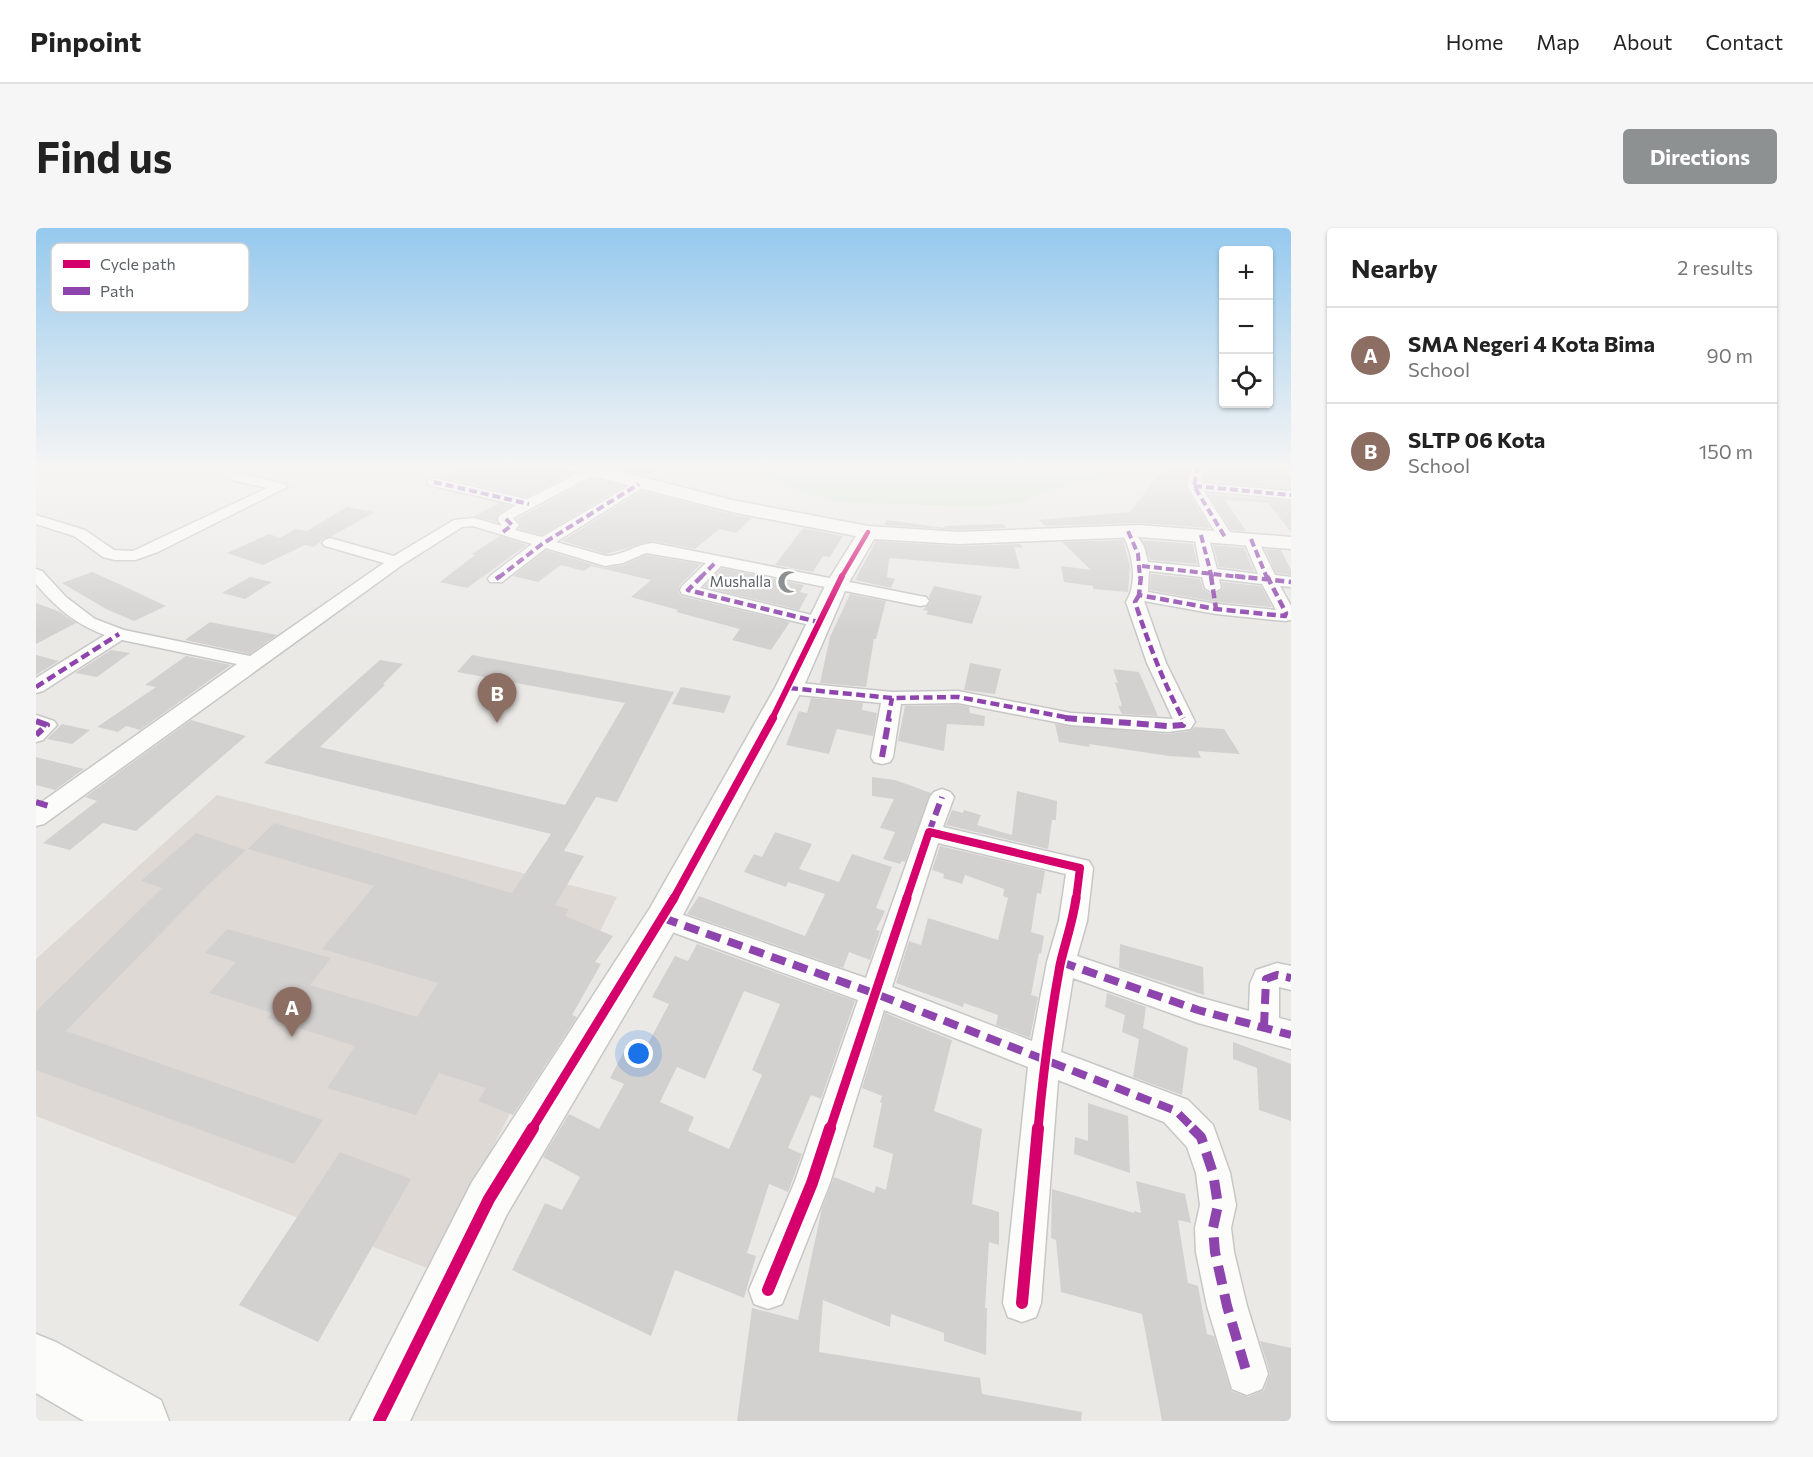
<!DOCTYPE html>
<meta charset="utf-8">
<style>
body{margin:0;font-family:Commissioner,sans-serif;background:#f6f6f6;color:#222}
.controls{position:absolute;right:18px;top:18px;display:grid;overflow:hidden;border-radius:6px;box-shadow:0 2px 4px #0004}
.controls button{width:54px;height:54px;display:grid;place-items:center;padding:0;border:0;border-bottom:2px solid #e0e0e0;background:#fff;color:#222;font:30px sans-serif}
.you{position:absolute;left:603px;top:826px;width:21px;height:21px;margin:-15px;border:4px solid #fff;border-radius:50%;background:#1a73e8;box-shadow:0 0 0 9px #1a73e833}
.badge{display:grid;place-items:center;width:39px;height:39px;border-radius:50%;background:#8d9192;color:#fff;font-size:20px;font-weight:700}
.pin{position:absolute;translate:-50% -50px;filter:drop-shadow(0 2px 3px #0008)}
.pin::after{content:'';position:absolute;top:32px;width:21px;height:18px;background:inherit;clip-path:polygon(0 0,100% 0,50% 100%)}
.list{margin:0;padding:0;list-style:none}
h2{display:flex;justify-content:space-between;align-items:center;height:78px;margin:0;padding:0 24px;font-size:26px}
h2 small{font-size:20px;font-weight:400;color:#767676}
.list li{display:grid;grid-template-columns:39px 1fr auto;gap:18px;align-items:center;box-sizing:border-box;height:96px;padding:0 24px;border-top:2px solid #e0e0e0}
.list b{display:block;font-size:22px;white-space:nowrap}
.list p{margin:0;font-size:20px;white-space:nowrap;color:#767676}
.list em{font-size:20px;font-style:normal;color:#767676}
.icon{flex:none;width:33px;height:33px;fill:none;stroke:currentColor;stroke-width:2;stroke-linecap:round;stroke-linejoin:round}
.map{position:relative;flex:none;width:1255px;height:1193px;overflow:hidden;border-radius:6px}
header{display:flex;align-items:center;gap:36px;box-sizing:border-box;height:84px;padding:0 30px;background:#fff;border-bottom:2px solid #e0e0e0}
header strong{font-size:28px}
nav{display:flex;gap:33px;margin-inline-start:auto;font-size:21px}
.intro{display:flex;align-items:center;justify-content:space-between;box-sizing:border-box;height:144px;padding:0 36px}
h1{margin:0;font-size:42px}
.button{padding:15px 27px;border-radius:6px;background:#8d9192;color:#fff;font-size:21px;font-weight:700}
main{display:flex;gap:36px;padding:0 36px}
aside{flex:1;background:#fff;border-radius:6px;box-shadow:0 2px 4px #0004}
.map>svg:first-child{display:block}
.education{fill:#ded9d5}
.green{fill:#d7e8d0}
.building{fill:#d3d1d0;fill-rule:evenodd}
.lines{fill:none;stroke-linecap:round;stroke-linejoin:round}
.street-casing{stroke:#c7c7c7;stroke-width:3}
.secondary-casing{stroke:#c6c7c7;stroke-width:3}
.street{fill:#fcfcfb;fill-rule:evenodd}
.secondary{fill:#fcfcfb;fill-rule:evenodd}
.quiet-far4{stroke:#8e44ad;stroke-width:4;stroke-dasharray:8 4;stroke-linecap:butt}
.quiet-far3{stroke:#8e44ad;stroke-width:4.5;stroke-dasharray:9 4.5;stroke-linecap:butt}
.quiet-far2{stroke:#8e44ad;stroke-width:6;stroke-dasharray:12 6;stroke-linecap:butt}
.quiet-far1{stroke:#8e44ad;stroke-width:8;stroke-dasharray:15 8;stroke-linecap:butt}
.quiet{stroke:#8e44ad;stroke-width:10;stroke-dasharray:19 10;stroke-linecap:butt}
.cycleway-far4-casing{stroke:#fff;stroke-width:7}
.cycleway-far3-casing{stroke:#fff;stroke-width:9}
.cycleway-far2-casing{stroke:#fff;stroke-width:11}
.cycleway-far1-casing{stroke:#fff;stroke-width:13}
.cycleway-casing{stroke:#fff;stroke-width:16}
.cycleway-far4{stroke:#d6006c;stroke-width:4.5}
.cycleway-far3{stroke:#d6006c;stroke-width:6}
.cycleway-far2{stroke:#d6006c;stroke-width:8}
.cycleway-far1{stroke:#d6006c;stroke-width:9}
.cycleway{stroke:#d6006c;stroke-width:12}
.labels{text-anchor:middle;stroke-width:4.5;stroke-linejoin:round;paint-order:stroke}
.far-poi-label{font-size:15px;fill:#5b6164;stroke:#fff;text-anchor:end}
.key{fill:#fff;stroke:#ced0d0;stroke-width:1.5}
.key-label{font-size:16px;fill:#5b6164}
</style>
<header>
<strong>Pinpoint</strong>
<nav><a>Home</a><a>Map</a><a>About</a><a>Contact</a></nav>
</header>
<div class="intro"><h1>Find us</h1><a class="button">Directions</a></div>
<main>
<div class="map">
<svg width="1255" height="1193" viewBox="0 0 1255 1193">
<rect width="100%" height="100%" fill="#ebe9e6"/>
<path class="education" d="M 181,567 L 581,669 L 396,1042 L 0,888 L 0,731 Z"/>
<path class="green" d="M 719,237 L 1089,237 L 1076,248 L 1018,261 L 987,274 L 943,279 L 801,274 L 744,257 Z"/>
<path class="building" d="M 425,237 L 526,237 L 529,243 L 537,245 L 491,269 L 406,249 Z
M 570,237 L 627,237 L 611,248 Z
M 1130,237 L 1154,237 L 1149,259 L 1174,300 L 1103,295 L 1009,298 L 1003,292 L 1094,284 Z
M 1170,237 L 1246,237 L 1255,249 L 1255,261 L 1168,253 Z
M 556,250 L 588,258 L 506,307 L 483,301 L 485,297 L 481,291 Z
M 606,263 L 695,286 L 716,290 L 700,305 L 683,301 L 659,321 L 617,313 L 570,326 L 526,313 Z
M 1172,266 L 1255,273 L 1255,304 L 1232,275 L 1189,272 L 1210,303 L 1195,302 Z
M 463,275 L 474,278 L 462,286 L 461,294 L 438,288 Z
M 311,279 L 339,284 L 296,308 L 288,310 L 278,319 L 269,317 L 227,337 L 191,325 L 233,306 L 244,310 L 259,301 L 271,303 Z
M 851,292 L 909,300 L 908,298 L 967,296 L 970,300 L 923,302 L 848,297 Z
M 767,300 L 807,308 L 794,329 L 787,328 L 777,344 L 739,337 Z
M 464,308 L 491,317 L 431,360 L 404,354 L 439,327 L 436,326 Z
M 1087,312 L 1094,338 L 1092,364 L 1057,361 L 1057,358 L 1028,354 L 1025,338 L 1055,342 L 1026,314 Z
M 1106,312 L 1157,316 L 1161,336 L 1114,332 Z
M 840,313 L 923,318 L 984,316 L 987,320 L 978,319 L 984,341 L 853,330 L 851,349 L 859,351 L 855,360 L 819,352 Z
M 1177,317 L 1208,320 L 1218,343 L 1183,339 Z
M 1229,321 L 1245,322 L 1255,342 L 1255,347 L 1240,345 Z
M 510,322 L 568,340 L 588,337 L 610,327 L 665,336 L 644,357 L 642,363 L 645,368 L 754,394 L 735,422 L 696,412 L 704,401 L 640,384 L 642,382 L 595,369 L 615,352 L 555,338 L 548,343 L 525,337 L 502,354 L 477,348 Z
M 686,340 L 768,357 L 764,364 L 772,366 L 763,382 L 668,359 Z
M 56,344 L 83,356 L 130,378 L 98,393 L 70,381 L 26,355 Z
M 1115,346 L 1164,351 L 1167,361 L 1176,367 L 1187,361 L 1186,354 L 1225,358 L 1236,379 L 1180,374 L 1114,362 Z
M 214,349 L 236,354 L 209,371 L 186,365 Z
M 898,358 L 946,368 L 936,396 L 890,386 L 892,383 L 887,382 L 895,374 L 893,369 Z
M 814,366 L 850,373 L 840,411 L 838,411 L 830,459 L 784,455 L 794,409 Z
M 0,375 L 24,384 L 40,395 L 0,416 Z
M 174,394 L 241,407 L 214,426 L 149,412 Z
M 75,422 L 94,425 L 61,449 L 39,445 Z
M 0,427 L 23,433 L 0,447 Z
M 436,427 L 638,464 L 581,574 L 560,569 L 528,623 L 548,628 L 519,677 L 533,681 L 529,688 L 577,708 L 559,734 L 565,736 L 536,787 L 541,789 L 477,887 L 442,873 L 450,860 L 403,845 L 380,887 L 291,860 L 319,818 L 231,790 L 236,785 L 173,765 L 200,734 L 169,725 L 191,701 L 295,730 L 274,757 L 381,789 L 402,755 L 286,721 L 338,658 L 212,621 L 238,595 L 476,665 L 515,606 L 228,535 L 344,432 L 367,436 L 347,456 L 349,457 L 284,519 L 529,577 L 589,475 L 421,444 Z
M 150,428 L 195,437 L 104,502 L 90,498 L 82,504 L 61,499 L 120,459 L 109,457 Z
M 934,435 L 965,441 L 959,466 L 928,462 Z
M 1077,441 L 1103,444 L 1122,488 L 1086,486 L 1082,478 L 1086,478 L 1079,454 L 1082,455 Z
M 645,459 L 695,468 L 688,485 L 636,476 Z
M 775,470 L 827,475 L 826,482 L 841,485 L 837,508 L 801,501 L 793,526 L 750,517 L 763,483 L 771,485 Z
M 922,477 L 933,479 L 934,485 L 949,488 L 948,498 L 911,496 L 908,523 L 862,513 L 869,478 Z
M 155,492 L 210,508 L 100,603 L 67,595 L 34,622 L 7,615 L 61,573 L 49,569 Z
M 26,496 L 54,502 L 36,516 L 11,511 Z
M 1019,496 L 1132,506 L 1154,503 L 1158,499 L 1188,501 L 1204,526 L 1162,523 L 1165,530 L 1133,528 L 1053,516 L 1054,519 L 1023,514 Z
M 0,529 L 48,541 L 19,562 L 0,557 Z
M 836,549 L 859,552 L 895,565 L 869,634 L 866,633 L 864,636 L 847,631 L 859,604 L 844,600 L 858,571 L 836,568 Z
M 981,563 L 1021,573 L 1020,592 L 1016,592 L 1012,621 L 910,597 L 916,582 L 927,585 L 928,582 L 945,587 L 941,597 L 976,607 Z
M 739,604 L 776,616 L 763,641 L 803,654 L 816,626 L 856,639 L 840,680 L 849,683 L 840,702 L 844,703 L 834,732 L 813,724 L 807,740 L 651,686 L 663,668 L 769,708 L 789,666 L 752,654 L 750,659 L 708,644 L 718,626 L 726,629 Z
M 160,605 L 210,622 L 171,658 L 30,803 L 287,892 L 258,936 L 0,842 L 0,783 L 126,660 L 105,653 Z
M 904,618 L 1009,643 L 1005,666 L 1001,665 L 995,704 L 1008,708 L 1005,726 L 1003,725 L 995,767 L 1002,769 L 994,810 L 960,797 L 962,787 L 928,775 L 927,779 L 860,755 L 873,713 L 885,717 L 892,690 L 962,712 L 972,670 L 967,668 L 968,661 L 929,647 L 926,656 L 907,650 L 908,646 L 896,642 Z
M 661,716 L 819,773 L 785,871 L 775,867 L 752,920 L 766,926 L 752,964 L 733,956 L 711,1025 L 720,1028 L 708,1070 L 639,1042 L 615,1108 L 476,1042 L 509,975 L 526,982 L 544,949 L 507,929 L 533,886 L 563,901 L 588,856 L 574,850 L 589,822 L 605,829 L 633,776 L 616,769 L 639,728 L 652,733 ZM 708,763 L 744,776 L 716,842 L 726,847 L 693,921 L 652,903 L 658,889 L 624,874 L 641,839 L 669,851 Z
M 1084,716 L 1167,739 L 1168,767 L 1083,740 Z
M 1071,765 L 1110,779 L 1107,800 L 1152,820 L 1146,867 L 1097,849 L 1103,811 L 1086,804 L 1089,787 L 1069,779 Z
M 849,785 L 916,812 L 898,883 L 946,901 L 936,976 L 963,984 L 963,1017 L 953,1014 L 949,1080 L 951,1080 L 950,1127 L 908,1113 L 908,1105 L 855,1086 L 854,1099 L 787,1072 L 783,1124 L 944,1150 L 946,1166 L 1046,1184 L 1045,1193 L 701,1193 L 716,1080 L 762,1092 L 786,980 L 798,949 L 838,965 L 840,958 L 850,962 L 857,926 L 837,919 L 846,875 L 844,874 L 846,868 L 826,860 Z
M 1197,814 L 1255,836 L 1255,893 L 1223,882 L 1221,840 L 1197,831 Z
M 1052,875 L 1092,888 L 1094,945 L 1038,926 L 1039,909 L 1052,913 Z
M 304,924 L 375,951 L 282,1114 L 203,1077 Z
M 1100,953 L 1149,966 L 1155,995 L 1142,992 L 1152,1055 L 1162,1058 L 1171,1106 L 1178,1108 L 1195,1163 L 1212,1169 L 1228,1162 L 1234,1145 L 1224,1113 L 1255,1120 L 1255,1193 L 1126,1193 L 1106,1086 L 1025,1064 L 1020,1012 L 1015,1010 L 1016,961 L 1098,985 L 1098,983 L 1105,985 Z"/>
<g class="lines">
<g class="street-casing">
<path id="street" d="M 1156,237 L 1168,237 L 1165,255 L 1255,263 L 1255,271 L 1168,263 L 1197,309 L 1194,312 L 1184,312 L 1151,258 Z
M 556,238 L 561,239 L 562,242 L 561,245 L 477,290 L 483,297 L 479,302 L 506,309 L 603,252 L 610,256 L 608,259 L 520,314 L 570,328 C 586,328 600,316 617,315 L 884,368 L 890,369 L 893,373 L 890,377 L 884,378 L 685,338 L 664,360 L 788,390 L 791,394 L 788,398 L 782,399 L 646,366 L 644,362 L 646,358 L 670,335 L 610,325 L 587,335 L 569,338 L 510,320 L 466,354 L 454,354 L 452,351 L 454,348 L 496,316 L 437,298 L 426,299 L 366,337 L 8,596 L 0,598 L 0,578 L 201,436 L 86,412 L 7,463 L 0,465 L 0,450 L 69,407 C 39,396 21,380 0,356 L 0,341 L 6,343 L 30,369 L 59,391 L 88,402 L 214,428 L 348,335 L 289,318 L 286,315 L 289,312 L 294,310 L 358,328 L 418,292 L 438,290 L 466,298 L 462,292 L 463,288 L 480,277 L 393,257 L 391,254 L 393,251 L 398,250 L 491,271 Z
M 201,245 L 249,256 L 251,259 L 122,324 L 99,332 L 79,332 L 67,329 L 38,308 L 0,296 L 0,287 L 49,302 L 78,322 L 97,323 L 231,260 L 196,252 L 194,249 Z
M 1092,299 L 1097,300 L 1108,319 L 1112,334 L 1164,339 L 1158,307 L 1165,303 L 1172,307 L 1181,341 L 1222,346 L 1207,311 L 1215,306 L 1220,308 L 1239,347 L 1255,349 L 1255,359 L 1244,358 L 1255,378 L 1255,392 L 1249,393 L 1180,386 L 1108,373 L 1130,435 L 1159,494 L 1154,501 L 1132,504 L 1035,497 L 922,475 L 865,476 L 857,529 L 854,534 L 846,536 L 838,534 L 835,529 L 845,475 L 753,466 L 746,464 L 743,460 L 746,456 L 753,454 L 856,464 L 922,463 L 1035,485 L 1137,491 L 1111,435 L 1090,374 C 1103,353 1096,323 1085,303 ZM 1113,343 L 1166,349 L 1169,360 L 1177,365 L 1185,360 L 1183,351 L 1226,356 L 1240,382 L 1180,376 L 1112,364 Z
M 0,487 L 18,493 L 21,497 L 7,512 L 0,514 Z
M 906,561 L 914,564 L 918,569 L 907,599 L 1053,633 L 1057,640 L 1051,693 L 1041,728 L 1162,769 L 1213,783 L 1214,756 L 1220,742 L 1241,735 L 1255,738 L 1255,762 L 1243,759 L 1243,790 L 1255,793 L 1255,821 L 1162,795 L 1037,750 L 1025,824 L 1152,872 L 1177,897 L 1194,945 L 1200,977 L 1195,1000 L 1198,1024 L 1211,1078 L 1232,1146 L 1226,1161 L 1211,1167 L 1196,1161 L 1171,1078 L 1160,1024 L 1159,1000 L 1164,977 L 1160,945 L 1151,919 L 1128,894 L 1022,852 L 1005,1075 L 1000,1089 L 986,1094 L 972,1089 L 967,1075 L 992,839 L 848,782 L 794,955 L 746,1076 L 732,1081 L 718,1076 L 713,1062 L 759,953 L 822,772 L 617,697 L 614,690 L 617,683 L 627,680 L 830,750 L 894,569 L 898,564 ZM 902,615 L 1030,646 L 1023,693 L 1011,734 L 996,813 L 856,759 Z"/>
</g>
<g class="secondary-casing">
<path id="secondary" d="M 528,237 L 559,237 L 696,272 L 832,298 L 923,304 L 1103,297 L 1255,309 L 1255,321 L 1103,309 L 923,316 L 838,311 L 812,356 L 767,460 L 640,700 L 470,988 L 374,1193 L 314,1193 L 436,954 L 614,680 L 739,460 L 790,356 L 820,308 L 696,284 L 530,241 Z
M 0,1106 L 20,1114 L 125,1172 L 133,1193 L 48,1193 L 0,1165 Z"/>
</g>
<use href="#street" class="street"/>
<use href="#secondary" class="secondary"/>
<path class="quiet-far4" d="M 1162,237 L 1158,258 L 1189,309
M 398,254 L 493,276
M 1158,258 L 1255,267
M 1092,303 L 1102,326 L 1104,350
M 467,304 L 476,297 L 469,290
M 1165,307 L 1176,350
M 1215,311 L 1231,350
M 1106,338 L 1213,350
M 462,350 L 506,316 L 603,256
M 664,350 L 681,333"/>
<path class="quiet-far3" d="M 666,348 L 652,362 L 782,394
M 1105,348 L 1103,367 L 1180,381 L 1249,388 L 1250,385 L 1231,348
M 1175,348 L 1180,381
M 1199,348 L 1255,354
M 460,351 L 464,348
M 1103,367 L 1099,374 C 1112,414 1127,454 1147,491
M 0,459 L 83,406
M 753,460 L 856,470 L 922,469 L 1039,491
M 852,491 L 856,470"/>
<path class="quiet-far2" d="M 1029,490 L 1132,498 L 1147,497 L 1149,494 L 1147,490
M 0,493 L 11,497 L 0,507
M 846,529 L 853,490
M 0,574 L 16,579
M 893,604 L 906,569"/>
<path class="quiet-far1" d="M 627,690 L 840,766 L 1140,883 L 1158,901
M 1025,734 L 1162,782 L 1255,807
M 1228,799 L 1230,751 L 1241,747 L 1255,750"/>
<path class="quiet" d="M 1156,900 L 1165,909 L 1177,945 L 1182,977 L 1177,1000 L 1179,1024 L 1191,1078 L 1211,1146"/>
<g class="cycleway-far4-casing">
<path id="cycleway-far4" d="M 805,350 L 832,304"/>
</g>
<g class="cycleway-far3-casing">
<path id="cycleway-far3" d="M 736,491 L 806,348"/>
</g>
<g class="cycleway-far2-casing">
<path id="cycleway-far2" d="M 637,672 L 737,490
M 870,672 L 893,604 L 1044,640 L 1040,672"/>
</g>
<g class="cycleway-far1-casing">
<path id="cycleway-far1" d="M 496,901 L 638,670
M 794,901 L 871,670
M 1002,901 C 1007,846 1014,792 1024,737 C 1029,715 1037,693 1040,670"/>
</g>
<g class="cycleway-casing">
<path id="cycleway" d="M 732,1062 L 776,955 L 794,900
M 986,1075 L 1002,900
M 343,1193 L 453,971 L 497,900"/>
</g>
<use href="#cycleway-far4" class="cycleway-far4"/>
<use href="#cycleway-far3" class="cycleway-far3"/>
<use href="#cycleway-far2" class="cycleway-far2"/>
<use href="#cycleway-far1" class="cycleway-far1"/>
<use href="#cycleway" class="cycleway"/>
</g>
<linearGradient id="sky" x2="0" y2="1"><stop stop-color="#95c9ee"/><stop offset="0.59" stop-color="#f6f5f4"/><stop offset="1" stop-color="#f6f5f4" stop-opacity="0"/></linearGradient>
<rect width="1255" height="404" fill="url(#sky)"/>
<defs>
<g id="mosque-bare" transform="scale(1.8)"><path d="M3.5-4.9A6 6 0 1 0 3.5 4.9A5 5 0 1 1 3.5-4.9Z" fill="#8d9192" stroke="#fff" stroke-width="2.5" paint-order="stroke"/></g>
</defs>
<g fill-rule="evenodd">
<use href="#mosque-bare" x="753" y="354"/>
</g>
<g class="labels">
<g class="far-poi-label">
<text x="735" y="359">Mushalla</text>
</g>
</g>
<rect x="15" y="15" width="198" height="69" rx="9" class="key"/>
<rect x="27" y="32" width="27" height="8" fill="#d6006c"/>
<rect x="27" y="59" width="27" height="8" fill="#8e44ad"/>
<g class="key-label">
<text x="64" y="42">Cycle path</text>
<text x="64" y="69">Path</text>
</g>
</svg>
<div class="controls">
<button>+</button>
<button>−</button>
<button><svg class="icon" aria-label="locate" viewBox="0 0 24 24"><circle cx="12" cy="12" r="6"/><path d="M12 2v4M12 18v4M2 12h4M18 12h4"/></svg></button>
</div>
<div class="you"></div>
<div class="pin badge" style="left:256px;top:809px;background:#8d6e63">A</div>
<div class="pin badge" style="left:461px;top:495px;background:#8d6e63">B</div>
</div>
<aside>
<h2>Nearby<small>2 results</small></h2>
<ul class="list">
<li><span class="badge" style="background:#8d6e63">A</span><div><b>SMA Negeri 4 Kota Bima</b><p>School</p></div><em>90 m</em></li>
<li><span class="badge" style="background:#8d6e63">B</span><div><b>SLTP 06 Kota</b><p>School</p></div><em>150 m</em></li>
</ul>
</aside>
</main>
